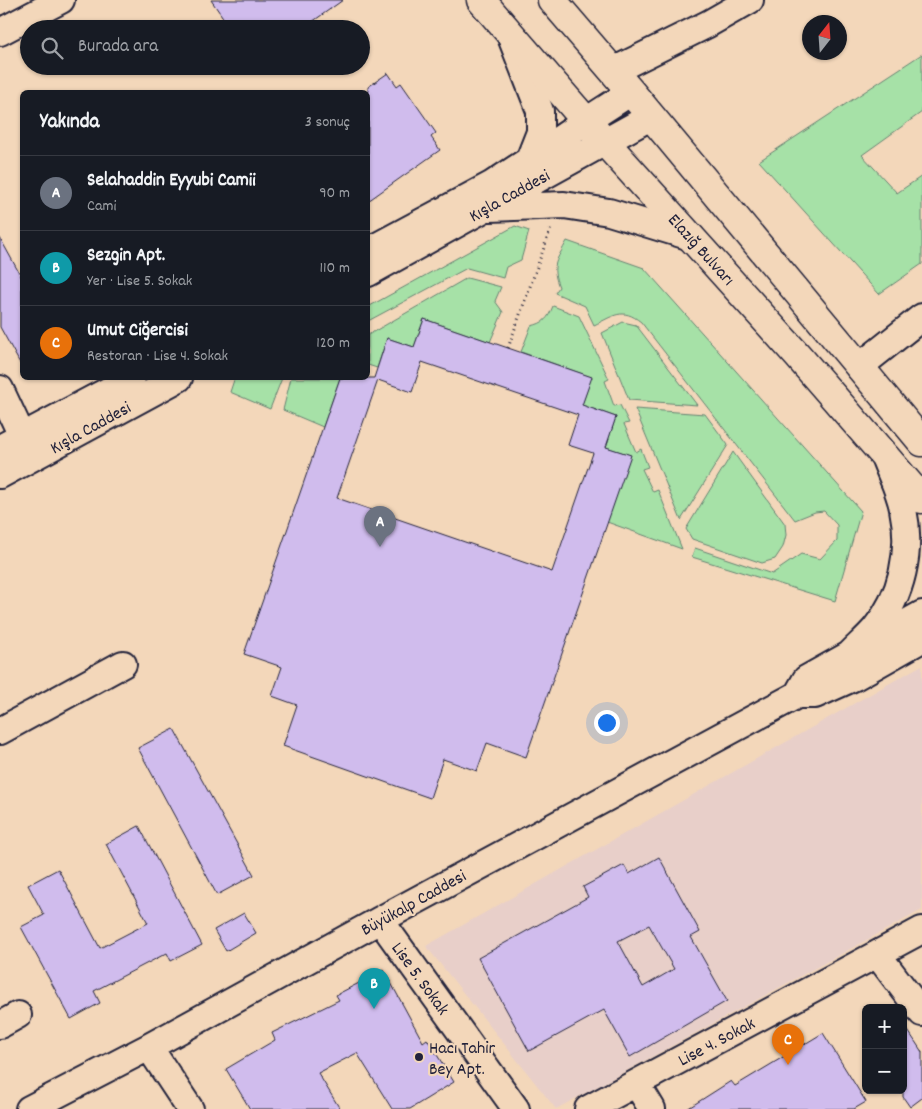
<!DOCTYPE html>
<html lang="tr">
<meta charset="utf-8">
<style>
body{margin:0;font-family:Dekko,sans-serif;background:#242831;color:#f1f3f6}
.controls{position:absolute;right:15px;bottom:15px;display:grid;overflow:hidden;border-radius:8px;box-shadow:0 1px 4px #0004}
.controls button{width:45px;height:45px;display:grid;place-items:center;padding:0;border:0;border-bottom:1px solid #363941;background:#171b24;color:#f1f3f6;font:25px sans-serif}
.compass{position:absolute;left:802px;top:15px;width:45px;height:45px;border-radius:50%;background:#171b24;box-shadow:0 1px 4px #0004;rotate:17deg}
.you{position:absolute;left:606px;top:722px;width:18px;height:18px;margin:-12px;border:4px solid #fff;border-radius:50%;background:#1a73e8;box-shadow:0 0 0 8px #1a73e833}
.badge{display:grid;place-items:center;width:32px;height:32px;border-radius:50%;background:#9495a2;color:#fff;font-size:16px;font-weight:700}
.pin{position:absolute;translate:-50% -41px;filter:drop-shadow(0 1px 2px #0008)}
.pin::after{content:'';position:absolute;top:26px;width:18px;height:15px;background:inherit;clip-path:polygon(0 0,100% 0,50% 100%)}
.list{margin:0;padding:0;list-style:none}
h2{display:flex;justify-content:space-between;align-items:center;height:65px;margin:0;padding:0 20px;font-size:21px}
h2 small{font-size:16px;font-weight:400;color:#9ea1a6}
.list li{display:grid;grid-template-columns:32px 1fr auto;gap:15px;align-items:center;box-sizing:border-box;height:75px;padding:0 20px;border-top:1px solid #363941}
.list b{display:block;font-size:19px;white-space:nowrap}
.list p{margin:0;font-size:16px;white-space:nowrap;color:#9ea1a6}
.list em{font-size:16px;font-style:normal;color:#9ea1a6}
.icon{flex:none;width:28px;height:28px;fill:none;stroke:currentColor;stroke-width:2;stroke-linecap:round;stroke-linejoin:round}
.map{position:relative;flex:none;width:922px;height:1109px;overflow:hidden}
.search{position:absolute;background:#171b24;box-shadow:0 1px 4px #0004;left:20px;top:20px;width:350px;height:55px;display:flex;align-items:center;gap:12px;box-sizing:border-box;padding:0 18px;border-radius:28px;color:#9ea1a6;font-size:19px}
.panel{position:absolute;background:#171b24;box-shadow:0 1px 4px #0004;left:20px;top:90px;width:350px;height:290px;border-radius:8px}
.map>svg:first-child{display:block}
.built{fill:#e8cfc9}
.green{fill:#a6e1a7;stroke:#648271}
.building{fill:#d0bced;stroke:#22223b;fill-rule:evenodd}
.lines{fill:none;stroke-linecap:round;stroke-linejoin:round}
.minor-casing{stroke:#22223b;stroke-width:30}
.major-casing{stroke:#22223b;stroke-width:31}
.path{stroke:#22223b;stroke-width:3;stroke-dasharray:1 4;stroke-linecap:butt}
.minor{stroke:#f3d7ba;stroke-width:26}
.major{stroke:#f3d7ba;stroke-width:28}
.poi-dot{fill:#22223b;stroke:#f3d7ba;stroke-width:2}
.labels{text-anchor:middle;stroke-width:4.5;stroke-linejoin:round;paint-order:stroke}
.street-label{font-size:18px;fill:#22223b;stroke:#f3d7ba}
.poi-label{font-size:18px;fill:#22223b;stroke:#f3d7ba;text-anchor:start}
</style>
<div class="map">
<svg width="922" height="1109" viewBox="0 0 922 1109">
<rect width="100%" height="100%" fill="#f3d7ba"/>
<filter id="ink" filterUnits="userSpaceOnUse"><feTurbulence type="fractalNoise" baseFrequency=".02" numOctaves="2"/><feDisplacementMap in="SourceGraphic" scale="10" xChannelSelector="R" yChannelSelector="G"/><feConvolveMatrix kernelMatrix="1 2 1 2 8 2 1 2 1" color-interpolation-filters="sRGB"/></filter>
<g filter="url(#ink)">
<path class="built" d="M 922,665 L 922,910 L 556,1109 L 426,946 Z"/>
<path class="green" d="M 922,54 L 922,112 L 862,155 L 897,193 L 922,176 L 922,264 L 879,294 L 759,161 Z
M 515,226 L 529,231 L 521,260 L 506,267 L 503,278 L 467,268 L 368,321 L 368,307 Z
M 567,241 L 644,268 L 861,511 L 835,601 L 692,557 L 695,548 L 772,574 L 801,554 L 820,559 L 837,541 L 837,525 L 824,511 L 815,512 L 795,520 L 641,322 C 622,307 614,316 594,325 L 585,306 L 555,293 L 559,287 C 550,265 557,260 567,241 Z
M 467,278 L 501,287 L 495,301 L 503,312 L 490,342 L 424,319 L 414,347 L 387,338 L 377,368 L 368,365 L 368,335 Z
M 553,306 L 579,316 L 609,379 L 605,381 L 614,406 L 620,405 L 629,423 L 624,424 L 636,452 L 641,449 L 648,467 L 642,469 L 653,492 L 658,490 L 682,549 L 607,522 L 630,455 L 606,447 L 616,417 L 582,405 L 591,377 L 521,352 L 531,326 C 544,323 548,319 553,306 Z
M 623,322 L 636,325 L 697,405 L 629,400 L 602,333 Z
M 239,378 L 282,378 L 270,409 L 230,392 L 234,380 Z
M 291,378 L 340,378 L 323,427 L 283,410 Z
M 635,409 L 705,414 L 728,445 L 681,520 Z
M 733,452 L 785,524 L 786,535 L 783,547 L 775,559 L 762,563 L 692,539 L 686,529 Z"/>
<path class="building" d="M 211,0 L 343,0 L 302,29 L 231,29 Z
M 388,73 L 397,86 L 401,83 L 436,133 L 431,137 L 440,150 L 368,201 L 368,87 Z
M 0,238 L 22,278 L 22,367 L 0,327 Z
M 424,319 L 592,377 L 582,405 L 616,417 L 606,447 L 631,455 L 526,757 L 487,743 L 477,771 L 443,759 L 430,798 L 283,746 L 297,705 L 272,696 L 282,667 L 244,654 L 340,378 L 374,378 L 387,338 L 414,347 ZM 422,362 L 578,415 L 568,445 L 593,453 L 552,572 L 337,498 L 378,380 L 412,392 Z
M 174,729 L 254,875 L 217,895 L 138,748 Z
M 139,826 L 202,945 L 171,961 L 167,953 L 94,991 L 100,1003 L 71,1019 L 21,927 L 44,915 L 28,885 L 58,869 L 100,948 L 148,923 L 106,844 Z
M 659,857 L 700,932 L 691,937 L 727,1001 L 630,1057 L 604,1010 L 529,1051 L 478,958 L 588,897 L 583,887 L 624,865 L 629,874 ZM 649,925 L 674,969 L 643,987 L 618,941 Z
M 244,913 L 256,933 L 226,951 L 214,930 Z
M 384,970 L 423,1042 L 427,1039 L 454,1082 L 410,1109 L 392,1109 L 357,1053 L 318,1073 L 340,1109 L 250,1109 L 226,1069 L 275,1040 L 272,1033 L 339,1000 L 336,995 Z
M 903,1023 L 922,1052 L 922,1098 L 910,1107 L 903,1097 Z
M 823,1033 L 866,1102 L 854,1109 L 687,1109 L 731,1081 L 735,1086 Z"/>
<g class="lines">
<g class="minor-casing">
<path id="minor" d="M 0,32 L 61,0
M 613,71 L 708,24 L 750,0
M 529,160 L 586,121 L 631,92
M 490,208 L 564,205 L 609,212 L 691,237
M 368,251 L 491,185 L 529,160 L 540,132 L 540,111 L 511,37
M 368,273 L 650,117
M 859,367 L 922,317
M 0,389 L 30,453
M 0,448 L 132,378
M 0,475 L 179,378
M 851,653 C 859,645 868,637 875,629 C 902,596 912,551 903,509 C 900,492 891,475 885,459
M 797,695 L 806,679 L 922,614
M 0,731 L 123,664
M 380,920 L 516,1109
M 877,954 L 922,1013
M 0,1025 L 18,1015
M 149,1047 L 190,1109
M 637,1084 L 652,1109
M 29,1109 L 149,1047 L 380,920 L 797,695 L 815,695 L 855,677 L 922,639
M 588,1109 L 922,930"/>
</g>
<g class="major-casing">
<path id="major" d="M 481,0 L 586,121 L 798,356 L 922,499
M 552,0 L 631,92 L 922,442"/>
</g>
<path class="path" d="M 508,348 L 551,228"/>
<use href="#minor" class="minor"/>
<use href="#major" class="major"/>
</g>
</g>
<circle class="poi-dot" cx="419" cy="1057" r="5"/>
<g class="labels">
<g class="street-label">
<text transform="translate(509 195) rotate(-29)" y="6">Kışla Caddesi</text>
<text transform="translate(702 249) rotate(48)" y="6">Elazığ Bulvarı</text>
<text transform="translate(90 427) rotate(-29)" y="6">Kışla Caddesi</text>
<text transform="translate(413 902) rotate(-29)" y="6">Büyükalp Caddesi</text>
<text transform="translate(421 978) rotate(54)" y="6">Lise 5. Sokak</text>
<text transform="translate(716 1041) rotate(-28)" y="6">Lise 4. Sokak</text>
</g>
<g class="poi-label">
<text x="429" y="1053">Hacı Tahir<tspan x="429" dy="21">Bey Apt.</tspan></text>
</g>
</g>
</svg>
<div class="controls">
<button>+</button>
<button>−</button>
</div>
<svg class="compass" viewBox="-18 -18 36 36"><path d="M0-13l5 13h-10z" fill="#e53935"/><path d="M0 13l5-13h-10z" fill="#9ea1a6"/></svg>
<div class="you"></div>
<div class="pin badge" style="left:380px;top:547px;background:#6b7280">A</div>
<div class="pin badge" style="left:374px;top:1009px;background:#0f9aa8">B</div>
<div class="pin badge" style="left:788px;top:1065px;background:#e8710a">C</div>
<div class="search"><svg class="icon" aria-label="search" viewBox="0 0 24 24"><circle cx="10" cy="10" r="6"/><path d="M15 15l6 6"/></svg>Burada ara</div>
<section class="panel">
<h2>Yakında<small>3 sonuç</small></h2>
<ul class="list">
<li><span class="badge" style="background:#6b7280">A</span><div><b>Selahaddin Eyyubi Camii</b><p>Cami</p></div><em>90 m</em></li>
<li><span class="badge" style="background:#0f9aa8">B</span><div><b>Sezgin Apt.</b><p>Yer · Lise 5. Sokak</p></div><em>110 m</em></li>
<li><span class="badge" style="background:#e8710a">C</span><div><b>Umut Ciğercisi</b><p>Restoran · Lise 4. Sokak</p></div><em>120 m</em></li>
</ul>
</section>
</div>
